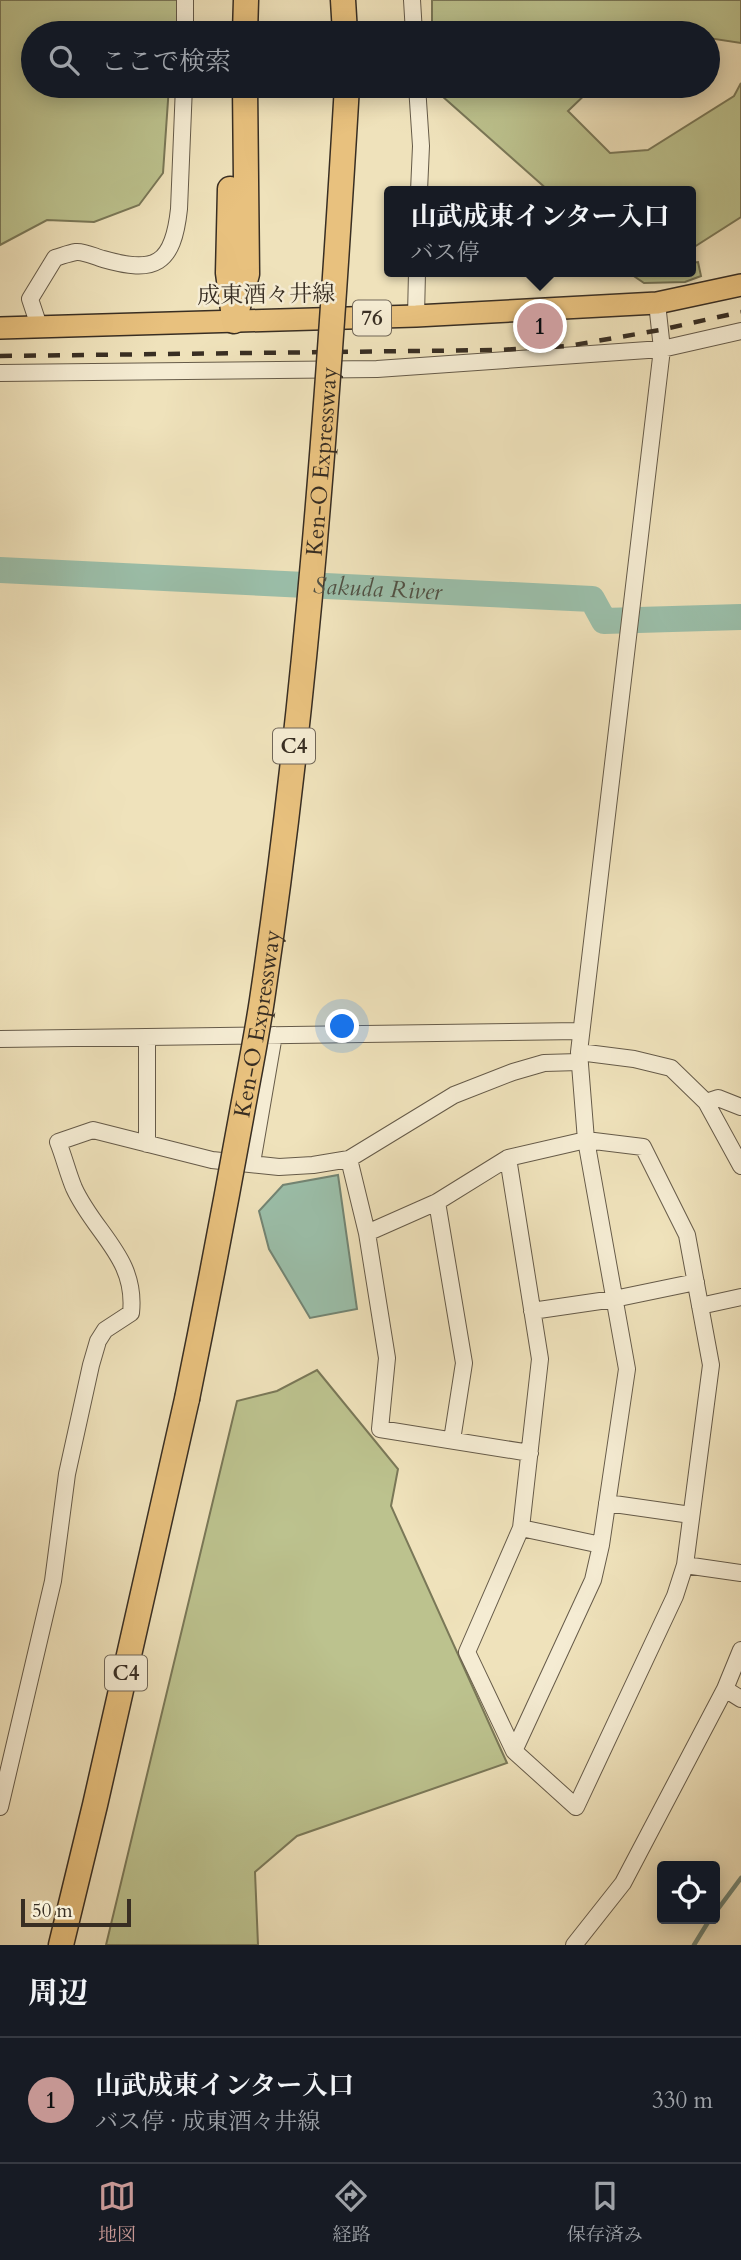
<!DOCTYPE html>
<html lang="ja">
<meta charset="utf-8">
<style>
body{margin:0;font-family:Cardo,"Noto Serif JP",serif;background:#20242c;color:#f1f3f6}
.controls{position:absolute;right:21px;bottom:21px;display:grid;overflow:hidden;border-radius:7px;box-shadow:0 4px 18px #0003}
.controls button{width:63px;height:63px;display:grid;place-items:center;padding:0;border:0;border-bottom:2px solid #363941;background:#171b24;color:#f1f3f6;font:35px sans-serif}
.scale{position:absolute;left:21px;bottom:18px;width:110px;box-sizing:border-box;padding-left:7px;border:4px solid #382e23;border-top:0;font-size:19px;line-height:24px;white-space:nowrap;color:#382e23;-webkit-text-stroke:5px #f5ecd3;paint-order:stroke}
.you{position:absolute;left:343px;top:1027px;width:24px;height:24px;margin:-18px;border:5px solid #fff;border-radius:50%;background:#1a73e8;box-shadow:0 0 0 10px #1a73e833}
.badge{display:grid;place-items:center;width:46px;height:46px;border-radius:50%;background:#c59692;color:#111;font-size:23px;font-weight:700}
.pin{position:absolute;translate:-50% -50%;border:4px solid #fff;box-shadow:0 2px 7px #0006}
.popup{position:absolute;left:384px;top:186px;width:312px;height:91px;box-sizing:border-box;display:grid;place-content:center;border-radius:7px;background:#171b24;filter:drop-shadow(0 2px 5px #0005);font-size:23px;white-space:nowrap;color:#9ea1a6}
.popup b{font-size:26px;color:#f1f3f6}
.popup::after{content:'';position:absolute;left:50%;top:100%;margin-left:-14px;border:14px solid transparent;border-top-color:#171b24}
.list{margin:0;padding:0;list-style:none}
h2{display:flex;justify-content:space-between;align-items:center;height:91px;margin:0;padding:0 28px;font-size:30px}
h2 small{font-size:23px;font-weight:400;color:#9ea1a6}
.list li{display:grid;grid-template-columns:46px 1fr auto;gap:21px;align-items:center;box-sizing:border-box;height:126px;padding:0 28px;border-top:2px solid #363941}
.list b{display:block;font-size:26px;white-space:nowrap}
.list p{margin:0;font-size:23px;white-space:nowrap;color:#9ea1a6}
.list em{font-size:23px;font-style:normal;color:#9ea1a6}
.icon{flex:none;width:38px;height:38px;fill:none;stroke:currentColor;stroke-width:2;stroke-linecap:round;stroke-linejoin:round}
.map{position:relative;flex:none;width:741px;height:1945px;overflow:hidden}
.search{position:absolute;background:#171b24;box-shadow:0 4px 18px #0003;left:21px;right:21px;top:21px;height:77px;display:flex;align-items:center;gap:18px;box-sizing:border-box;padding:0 24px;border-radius:38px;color:#9ea1a6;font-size:26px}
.sheet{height:217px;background:#171b24}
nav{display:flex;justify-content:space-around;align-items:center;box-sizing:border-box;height:98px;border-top:2px solid #363941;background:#171b24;font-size:19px;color:#9ea1a6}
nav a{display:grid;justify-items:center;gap:4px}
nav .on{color:#c59692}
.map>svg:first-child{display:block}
.green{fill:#bcc28e;stroke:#7a7858;stroke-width:2}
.water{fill:#9bbfaa;stroke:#738574;stroke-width:2}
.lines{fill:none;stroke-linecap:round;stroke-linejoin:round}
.stream{stroke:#738574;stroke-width:4.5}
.river{stroke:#9bbfaa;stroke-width:26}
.minor-casing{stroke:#665b49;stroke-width:18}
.major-casing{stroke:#382e23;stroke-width:24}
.highway-casing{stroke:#382e23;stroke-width:27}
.minor{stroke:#f5ecd3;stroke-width:16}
.major{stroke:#e8c17e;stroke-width:21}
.highway{stroke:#e8c17e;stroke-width:24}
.rail{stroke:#382e23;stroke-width:4.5;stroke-dasharray:12 12;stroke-linecap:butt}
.highway-bridge-casing{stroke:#382e23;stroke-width:27;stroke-linecap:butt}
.highway-bridge{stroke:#e8c17e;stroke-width:24}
.labels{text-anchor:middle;stroke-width:5;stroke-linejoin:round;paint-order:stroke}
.shield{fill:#f5ecd3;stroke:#716758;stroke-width:2}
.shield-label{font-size:21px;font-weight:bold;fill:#382e23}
.street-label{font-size:23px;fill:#382e23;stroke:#f5ecd3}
.water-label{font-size:24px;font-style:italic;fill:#515245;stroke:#f5ecd3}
</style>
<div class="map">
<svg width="741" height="1945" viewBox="0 0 741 1945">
<rect width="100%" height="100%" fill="#efe2bb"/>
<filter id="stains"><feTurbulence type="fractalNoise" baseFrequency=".00286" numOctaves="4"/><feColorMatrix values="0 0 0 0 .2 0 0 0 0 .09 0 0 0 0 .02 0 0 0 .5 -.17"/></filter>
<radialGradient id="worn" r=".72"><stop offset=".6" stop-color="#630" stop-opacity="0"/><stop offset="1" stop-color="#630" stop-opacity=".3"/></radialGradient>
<path class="green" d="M 0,0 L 181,0 L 185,33 L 33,33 L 33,86 L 169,86 L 163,173 L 139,205 L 94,222 L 47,220 L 0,245 Z
M 432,0 L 741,0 L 741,43 L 708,38 L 708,33 L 681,33 L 663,30 L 661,33 L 432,33 Z
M 741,83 L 741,217 L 691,249 L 690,191 L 549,191 L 433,88 L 433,86 L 594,86 L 568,111 L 610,153 L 648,150 L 734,96 Z
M 698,262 L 701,276 L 685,282 L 644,283 L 628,272 L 690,272 L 691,263 Z
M 317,1370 L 398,1469 L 391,1506 L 507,1763 L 297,1836 L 255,1872 L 258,1945 L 106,1945 L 237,1401 L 277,1391 Z"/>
<path class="water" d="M 338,1175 L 357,1309 L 310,1318 L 269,1249 L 259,1211 L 283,1185 Z"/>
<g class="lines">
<path class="stream" d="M 715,1913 L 741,1878
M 694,1945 L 710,1919"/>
<path class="river" id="s1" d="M 0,570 L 592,599 L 604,621 L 741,617"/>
<g class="minor-casing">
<path id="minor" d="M 412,0 L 414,33
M 185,33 L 185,0
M 417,86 L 421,146 L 419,191
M 416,316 L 417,272
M 39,326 L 30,299 L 55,258 C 62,256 69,253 76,252 C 84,251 95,257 103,259 C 155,274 173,265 179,209 L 184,86
M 0,373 L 377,369 L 662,349 L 741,331
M 147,1038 L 147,1144
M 0,1039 L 580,1031
M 579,1052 L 634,1059 L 671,1068 L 706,1102 L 741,1166
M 706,1102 L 718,1098 L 741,1107
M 349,1159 L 367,1233 L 387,1358 L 380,1429 L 530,1453
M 252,1163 L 274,1035
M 437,1202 L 464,1363 L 452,1440
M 367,1233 L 437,1202 L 508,1158 L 586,1140 L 643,1147 L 687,1235 L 711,1365 L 685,1565 L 675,1596 L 576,1807 L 514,1751 L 467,1652 L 521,1528 L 540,1359 L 508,1158
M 700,1306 L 741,1297
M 532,1311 L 614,1299 L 696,1282
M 607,1503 L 691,1515
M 521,1528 L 601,1545
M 685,1565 L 741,1573
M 725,1689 L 741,1699
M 514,1751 L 593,1580 L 601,1545 L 627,1369 L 586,1140 L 579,1052 L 662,349 L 657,303
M 0,1807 L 53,1581 L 67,1474 L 91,1365 L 98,1341 L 105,1330 L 131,1313 C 137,1258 95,1234 74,1188 C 68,1174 64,1157 58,1142 L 93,1130 L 212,1160 L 279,1167 L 313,1165 L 349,1159 L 454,1095 L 513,1072 L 544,1063 L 579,1062
M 574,1945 L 623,1883 L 725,1689 L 741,1650"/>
</g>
<g class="major-casing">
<path id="major" d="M 0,328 L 416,316 L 657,303 L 741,285"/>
</g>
<g class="highway-casing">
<path id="highway" d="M 343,0 L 345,33
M 245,33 L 246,0
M 230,189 L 228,273 L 233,310
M 234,321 L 247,274 L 245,86
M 61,1945 L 95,1805 L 187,1399"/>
</g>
<use href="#minor" class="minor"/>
<use href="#major" class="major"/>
<use href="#highway" class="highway"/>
<path class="rail" d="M 0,356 L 498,350 L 568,346 L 660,330 L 741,312"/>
<g class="highway-bridge-casing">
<g id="highway-bridge">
<path id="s2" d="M 187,1399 C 206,1306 224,1212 241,1118 C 248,1079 256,1040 262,1000 C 307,698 329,391 347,86"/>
</g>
</g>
<use href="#highway-bridge" class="highway-bridge"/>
</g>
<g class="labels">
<g class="shield">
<rect x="353" y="300.5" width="38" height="35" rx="5"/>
<rect x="273" y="728.5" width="42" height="35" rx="5"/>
<rect x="105" y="1655.5" width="42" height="35" rx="5"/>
</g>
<g class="shield-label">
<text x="372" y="325">76</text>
<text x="294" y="753">C4</text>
<text x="126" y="1680">C4</text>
</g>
<g class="street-label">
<text transform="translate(266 294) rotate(-1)" y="8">成東酒々井線</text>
<text dy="8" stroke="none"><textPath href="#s2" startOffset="948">Ken-O Expressway</textPath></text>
<text dy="8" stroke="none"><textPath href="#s2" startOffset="382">Ken-O Expressway</textPath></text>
</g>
<g class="water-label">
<text dy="8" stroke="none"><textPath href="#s1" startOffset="378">Sakuda River</textPath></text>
</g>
</g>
<rect width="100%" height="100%" filter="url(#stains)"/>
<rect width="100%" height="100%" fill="url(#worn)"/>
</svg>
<div class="controls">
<button><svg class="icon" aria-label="locate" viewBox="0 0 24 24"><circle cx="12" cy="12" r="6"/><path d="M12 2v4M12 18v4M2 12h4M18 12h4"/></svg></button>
</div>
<div class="scale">50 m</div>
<div class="you"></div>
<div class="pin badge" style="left:540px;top:326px">1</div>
<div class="popup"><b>山武成東インター入口</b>バス停</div>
<div class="search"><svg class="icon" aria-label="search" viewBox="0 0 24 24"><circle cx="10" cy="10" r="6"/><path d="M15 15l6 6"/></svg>ここで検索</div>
</div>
<section class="sheet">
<h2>周辺<small></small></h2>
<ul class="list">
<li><span class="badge">1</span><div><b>山武成東インター入口</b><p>バス停 · 成東酒々井線</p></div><em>330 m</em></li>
</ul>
</section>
<nav>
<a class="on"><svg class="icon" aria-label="map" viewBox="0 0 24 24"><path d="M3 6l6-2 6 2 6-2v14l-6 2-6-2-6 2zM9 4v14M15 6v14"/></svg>地図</a>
<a><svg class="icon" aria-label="directions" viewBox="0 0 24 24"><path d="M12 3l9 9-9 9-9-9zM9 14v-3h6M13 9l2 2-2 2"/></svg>経路</a>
<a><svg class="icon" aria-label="saved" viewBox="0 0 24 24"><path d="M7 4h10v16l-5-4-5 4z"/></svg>保存済み</a>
</nav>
